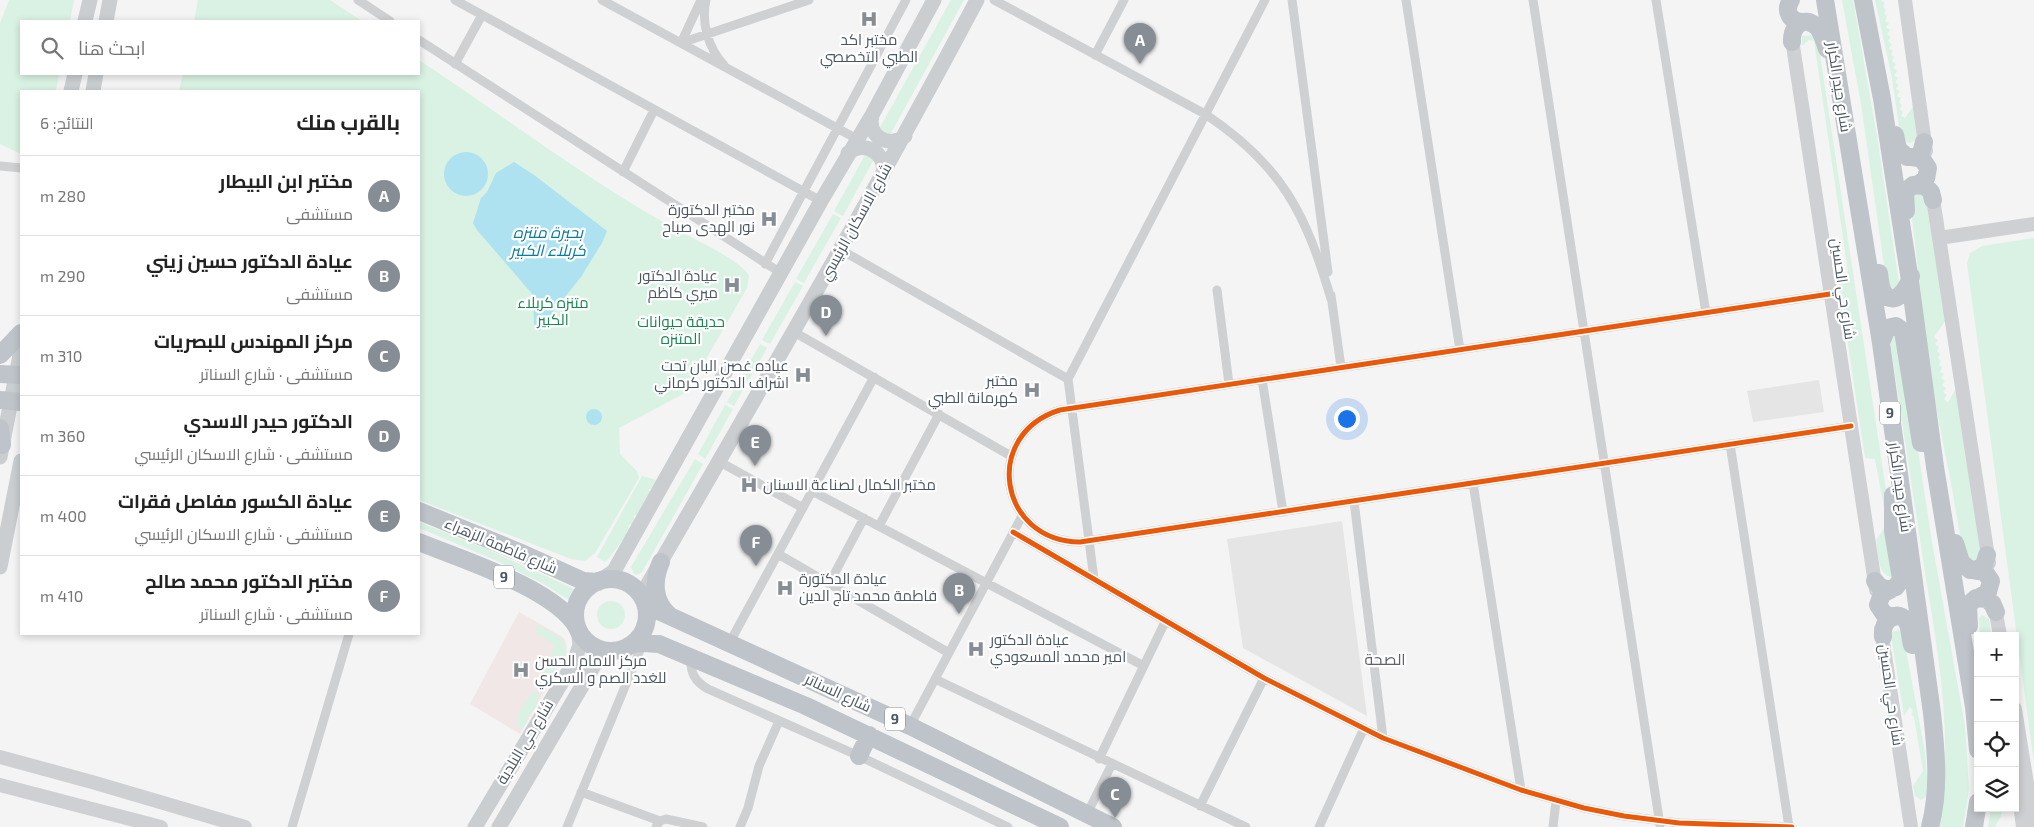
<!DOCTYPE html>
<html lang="ar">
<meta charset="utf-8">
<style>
body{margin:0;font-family:"Exo 2",Cairo,sans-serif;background:#f2f2f2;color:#222;direction:rtl}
.controls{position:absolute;right:15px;bottom:15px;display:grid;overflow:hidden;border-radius:0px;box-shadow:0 2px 8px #0003}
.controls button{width:45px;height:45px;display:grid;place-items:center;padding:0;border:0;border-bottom:1px solid #e0e0e0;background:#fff;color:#222;font:25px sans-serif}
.you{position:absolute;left:1346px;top:418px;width:18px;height:18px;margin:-12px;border:4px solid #fff;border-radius:50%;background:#1a73e8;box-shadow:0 0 0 8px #1a73e833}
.badge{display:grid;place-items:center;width:32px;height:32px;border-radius:50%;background:#868d94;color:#fff;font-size:16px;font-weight:700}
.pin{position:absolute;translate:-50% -41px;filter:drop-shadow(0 1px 2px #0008)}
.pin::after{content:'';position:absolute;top:26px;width:18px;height:15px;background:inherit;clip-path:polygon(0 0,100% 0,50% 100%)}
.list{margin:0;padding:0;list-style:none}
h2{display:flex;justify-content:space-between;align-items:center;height:65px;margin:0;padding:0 20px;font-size:21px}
h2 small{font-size:16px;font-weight:400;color:#767676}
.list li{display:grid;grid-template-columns:32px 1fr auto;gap:15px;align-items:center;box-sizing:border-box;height:80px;padding:0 20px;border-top:1px solid #e0e0e0}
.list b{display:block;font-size:19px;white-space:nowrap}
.list p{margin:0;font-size:16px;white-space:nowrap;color:#767676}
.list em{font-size:16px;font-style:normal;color:#767676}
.icon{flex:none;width:28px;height:28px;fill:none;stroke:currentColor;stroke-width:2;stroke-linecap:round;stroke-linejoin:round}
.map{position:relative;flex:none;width:2034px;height:827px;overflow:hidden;direction:ltr}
.search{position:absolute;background:#fff;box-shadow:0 2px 8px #0003;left:20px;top:20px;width:400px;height:55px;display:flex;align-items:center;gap:12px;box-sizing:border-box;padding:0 18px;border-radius:0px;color:#767676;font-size:19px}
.panel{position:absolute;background:#fff;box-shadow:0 2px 8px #0003;left:20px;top:90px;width:400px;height:545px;border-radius:0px;direction:rtl}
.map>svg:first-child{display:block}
.education{fill:#e6e5e6}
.medical{fill:#f1e7e6}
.green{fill:#d9f2e3}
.water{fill:#aee2f0}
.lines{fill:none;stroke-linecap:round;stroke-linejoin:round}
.street{stroke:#ced0d2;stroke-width:9}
.secondary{stroke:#ced0d4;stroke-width:14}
.primary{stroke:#caced1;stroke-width:15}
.highway{stroke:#bec4c9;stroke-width:18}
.cycleway-casing{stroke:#fff;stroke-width:8}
.cycleway{stroke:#e8590c;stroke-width:5}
.labels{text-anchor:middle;stroke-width:4.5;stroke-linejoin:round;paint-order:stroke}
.shield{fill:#fff;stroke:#808990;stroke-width:1}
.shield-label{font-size:14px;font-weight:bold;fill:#4a5661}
.poi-label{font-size:15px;fill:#4a5661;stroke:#fff;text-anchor:end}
.street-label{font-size:15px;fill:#4a5661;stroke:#fff}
.park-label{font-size:15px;fill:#17864f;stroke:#fff}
.water-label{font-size:16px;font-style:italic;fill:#0c7c9b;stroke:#fff}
.neighbourhood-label{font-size:16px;fill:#5f6368;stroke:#fff}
</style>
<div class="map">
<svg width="2034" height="827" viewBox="0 0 2034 827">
<rect width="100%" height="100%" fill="#f4f4f4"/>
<path class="education" d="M 1819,380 L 1824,412 L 1753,422 L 1747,391 Z
M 1342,521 L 1367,716 L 1243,648 L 1227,539 Z"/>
<path class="medical" d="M 519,612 L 561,636 L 565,640 L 567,648 L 566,655 L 520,734 L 470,704 Z"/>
<path class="green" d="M 9,0 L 74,0 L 70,21 L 21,21 L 21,74 L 59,74 L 56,91 L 21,91 L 21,154 L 0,144 L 0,23 Z
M 198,0 L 330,0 L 362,21 L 194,21 Z
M 951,0 L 964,0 L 885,144 L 874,138 Z
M 1842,0 L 1853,0 L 1877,136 L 1899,283 L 1896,288 L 1893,289 L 1887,286 L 1861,104 Z
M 1875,0 L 1881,0 L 1885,3 L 1883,7 L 1886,10 L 1884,14 L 1887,16 L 1885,21 L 1889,23 L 1886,27 L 1890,30 L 1887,34 L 1891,37 L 1888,41 L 1892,44 L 1889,48 L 1893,51 L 1891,55 L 1894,57 L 1892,61 L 1896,64 L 1893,68 L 1897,71 L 1894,75 L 1898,78 L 1895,82 L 1899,85 L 1896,89 L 1900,91 L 1897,96 L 1901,98 L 1899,102 L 1902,105 L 1900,109 L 1903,112 L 1901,116 L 1905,118 L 1914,105 L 1917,136 L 1916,140 L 1910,143 L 1904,141 L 1900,133 L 1892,78 Z
M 1817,35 L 1881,457 L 1891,523 L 1893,577 C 1877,577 1878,552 1876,540 L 1887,524 L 1875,459 L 1865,458 L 1839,284 L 1848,272 L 1814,41 L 1809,40 L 1802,46 L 1802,36 Z
M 419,60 C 502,115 583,177 670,226 C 687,236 742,260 749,276 L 747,288 L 687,392 L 619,428 L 620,454 L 637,471 L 639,478 L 595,553 L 585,561 L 571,559 L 419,500 L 419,91 L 179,91 L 183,74 L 419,74 Z
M 865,155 L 874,159 L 843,216 L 834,211 Z
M 1915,192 L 1926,195 L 1946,320 L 1934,337 L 1938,340 L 1935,344 L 1939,347 L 1937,351 L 1940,354 L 1938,358 L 1941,361 L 1939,365 L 1942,367 L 1940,372 L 1944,374 L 1941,378 L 1945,381 L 1942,385 L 1946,388 L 1943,392 L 1947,395 L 1944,399 L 1948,402 L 1956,389 L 1980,551 L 1977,558 L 1973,561 L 1963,553 L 1951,483 L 1931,382 L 1910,201 Z
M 833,214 L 841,218 L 804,283 L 796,279 Z
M 2034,238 L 2034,764 L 1967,263 L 1970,253 L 1982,246 Z
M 795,282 L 803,286 L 770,344 L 762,340 Z
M 1895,331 L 1909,392 L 1932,542 L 1965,726 L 1969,789 L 1963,827 L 1938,827 C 1955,740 1938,653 1924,566 C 1913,494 1902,421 1891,348 L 1891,338 Z
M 760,344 L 767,348 L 734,406 L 727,402 Z
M 725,405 L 733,409 L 705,459 L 698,454 Z
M 695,459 L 703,464 L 642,572 L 637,575 L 634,574 L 631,567 Z
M 642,476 L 656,480 L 657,486 L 653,489 L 649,489 L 651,497 L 644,500 L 645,504 L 639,516 L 634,515 L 634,522 L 632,526 L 629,524 L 628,531 L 625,533 L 628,534 C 618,543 616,552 605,562 L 597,557 Z
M 419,522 L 489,550 L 574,589 L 570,594 L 569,600 L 542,583 L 497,561 L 419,528 Z
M597 615a14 14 0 1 1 28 0a14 14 0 1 1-28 0Z
M 1982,615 L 1989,619 L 1991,636 L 1980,636 L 1979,618 Z
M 539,626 L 561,638 L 565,644 L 565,655 L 558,665 L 556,674 L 551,677 L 544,678 L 539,671 C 547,668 553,653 554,644 L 537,634 L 535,628 Z
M 1899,630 L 1903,634 L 1925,752 L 1928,794 L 1926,797 L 1921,800 L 1915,796 L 1913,786 L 1923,771 L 1914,717 L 1911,714 L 1913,710 L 1910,707 L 1904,716 L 1891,635 L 1892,632 Z
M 533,691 L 538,692 C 539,703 537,708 528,715 C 527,722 526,727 519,729 C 513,714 526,702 533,691 Z
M 1991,808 L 2003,808 L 2001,816 L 1995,827 L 1988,827 Z"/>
<path class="water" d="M444 174a22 22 0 1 1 44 0a22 22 0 1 1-44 0Z
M 514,162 L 534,175 L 607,231 L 602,243 L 581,277 L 552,313 L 550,324 L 539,331 L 534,324 L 533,295 L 477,230 L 473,223 L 481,198 L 487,192 L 496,173 Z
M586 417a8 8 0 1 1 16 0a8 8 0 1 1-16 0Z"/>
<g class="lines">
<path class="street" d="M 358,0 L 390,21
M 455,0 L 821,201
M 602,0 L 857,139
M 706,0 C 701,22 708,48 724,65
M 994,0 L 1205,114 C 1282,165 1306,214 1331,299
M 1292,0 L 1328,272
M 1406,0 L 1460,350
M 1533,0 L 1660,825
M 1656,0 L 1706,313
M 419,40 L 781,273
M 681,43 L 809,0
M 681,43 L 701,0
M 1095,55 L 1124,0
M 455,64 L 482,15
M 0,166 L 21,168
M 623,172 L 654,110
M 841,250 L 1068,379
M 765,264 L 906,0
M 1217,290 L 1229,384
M 1830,294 L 1060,410 C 982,434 998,541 1080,542 L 1851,426
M 1331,295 L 1341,367
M 794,332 L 1011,456
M 1262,379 L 1283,512
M 1730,444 L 1789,827
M 720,462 L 803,508
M 1473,483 L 1521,790
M 812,491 L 1144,666
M 1354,501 L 1383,738
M 879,526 L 939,414
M 1013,532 L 1264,678 L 1383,738 L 1521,790 L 1584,808 L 1624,816 L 1679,823 L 1792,827
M 778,554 L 949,653
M 1094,579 L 1068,379 L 1265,0
M 829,584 L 864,518
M 730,642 L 874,377
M 691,657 C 690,672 694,681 708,689 L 859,756 L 1008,827
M 935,679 L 1246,827
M 910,726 L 1022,516
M 1099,759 L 1165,622
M 581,792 L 660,821
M 1200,806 L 1264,678
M 1087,814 L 1112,764
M 292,827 L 349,634
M 567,827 L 643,643
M 656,827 L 660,821 L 666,819 L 703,827
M 740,827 L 748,808 L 759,766 L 779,721
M 1319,827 L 1364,728
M 1553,827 L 1556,801"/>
<path class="secondary" d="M 1905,0 L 1926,151
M 1791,33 L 1876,590
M 1932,192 L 1989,563
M 1939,238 L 2034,224
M 1994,602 L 2000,636
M 1881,629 L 1911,827
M 2015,709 L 2034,827
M 0,757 L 92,782 L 245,827
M 2015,765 L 2023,827
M 0,785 L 161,827"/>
<path class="primary" d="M 85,21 L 90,0
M 106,21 L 110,0
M 71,91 L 75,74
M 93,91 L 96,74
M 872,115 C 867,136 888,149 905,136
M 848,153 C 865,140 887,153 883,174
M 0,457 L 21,350
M 0,567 L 21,461
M 598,582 L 614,571 L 821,201 L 872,115 L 934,0
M 643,598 L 644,591 C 757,395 871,200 977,0
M 475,827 L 574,662 L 580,645 L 578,629
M 499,827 L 595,664 L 603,655 L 613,651"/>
<path class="highway" d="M 1791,0 C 1784,11 1790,22 1803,22
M 1825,0 L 1881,343 L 1932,713 C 1936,750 1940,790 1930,827
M 1863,0 L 1882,99 L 1910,281 L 1935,467 L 1974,707 L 1978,750
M 1792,42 C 1791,27 1803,14 1817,27 C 1822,32 1824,41 1827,49
M 1895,135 L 1898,149 L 1907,157 L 1915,157 L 1921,153 L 1924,142
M 1911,157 L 1922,159 L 1928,168 L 1926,179 L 1917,185
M 1906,211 L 1905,192 L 1913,185 L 1925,186 L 1931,192 L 1933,200
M 1879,273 C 1880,279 1880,288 1884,293 C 1895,309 1909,286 1911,276
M 1881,343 L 1887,328 L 1896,326 L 1903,331 L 1921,443
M 0,355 L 21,333
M 0,374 L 21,375
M 0,400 L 21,402
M 0,428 L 2,445
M 419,511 L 519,552 L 583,581 L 598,582
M 419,542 C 460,559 557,589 578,629
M 1955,543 L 1961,562 L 1970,570 L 1978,569 L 1984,565 L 1987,555
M 661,562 C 653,580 653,601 669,615
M 1973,570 L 1985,572 L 1991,581 L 1988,592 L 1980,597
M575 615a36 36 0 1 1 72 0a36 36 0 1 1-72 0Z
M 1875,581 C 1880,589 1887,591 1896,587 L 1901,579 L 1893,531 L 1893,495
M 1892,589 L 1882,594 L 1878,605 L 1884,614 L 1894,617
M 644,601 L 650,607 L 910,726 L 1113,827
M 1969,626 L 1968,605 L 1976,598 L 1987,599 L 1993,605 L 1996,612
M 1883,637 C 1881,619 1899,608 1907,622 C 1910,628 1910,638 1912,645
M 632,644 L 643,643 L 659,644 L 806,706 L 1060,827
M 859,756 L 869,735
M 1974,827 L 1978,802"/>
<g class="cycleway-casing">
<path id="cycleway" d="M 1830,294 L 1060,410 C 982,434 998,541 1080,542 L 1851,426
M 1013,532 L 1264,678 L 1383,738 L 1521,790 L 1584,808 L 1624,816 L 1679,823 L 1792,827"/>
</g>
<use href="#cycleway" class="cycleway"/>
</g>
<defs>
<g id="hospital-bare" transform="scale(1.35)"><path d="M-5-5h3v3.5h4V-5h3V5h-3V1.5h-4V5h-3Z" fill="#868d94" stroke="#fff" stroke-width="2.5" paint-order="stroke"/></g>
</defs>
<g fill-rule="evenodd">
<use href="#hospital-bare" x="869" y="19"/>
<use href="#hospital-bare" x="769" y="219"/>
<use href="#hospital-bare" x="732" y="285"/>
<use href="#hospital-bare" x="803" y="375"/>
<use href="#hospital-bare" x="1032" y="390"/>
<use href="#hospital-bare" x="749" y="485"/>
<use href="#hospital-bare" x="785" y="588"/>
<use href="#hospital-bare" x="976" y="649"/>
<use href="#hospital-bare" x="521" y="670"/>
</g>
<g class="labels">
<g class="shield">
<rect x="1880" y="401.5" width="20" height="23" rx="4"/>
<rect x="494" y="565.5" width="20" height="23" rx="4"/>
<rect x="885" y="707.5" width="20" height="23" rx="4"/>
</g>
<g class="shield-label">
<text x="1890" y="418">9</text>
<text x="504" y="582">9</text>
<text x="895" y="724">9</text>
</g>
<g class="poi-label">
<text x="869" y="45" text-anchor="middle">مختبر اكد<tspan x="869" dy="17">الطبي التخصصي</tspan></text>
<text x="755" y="215">مختبر الدكتورة<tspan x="755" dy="17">نور الهدى صباح</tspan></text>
<text x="718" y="281">عيادة الدكتور<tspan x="718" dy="17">ميري كاظم</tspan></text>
<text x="789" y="371">عياده غصن البان تحت<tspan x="789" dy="17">اشراف الدكتور كرماني</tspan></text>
<text x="1018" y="386">مختبر<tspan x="1018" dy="17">كهرمانة الطبي</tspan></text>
<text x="763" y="490" text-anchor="start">مختبر الكمال لصناعة الاسنان</text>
<text x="799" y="584" text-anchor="start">عيادة الدكتورة<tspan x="799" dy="17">فاطمة محمد تاج الدين</tspan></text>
<text x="990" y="645" text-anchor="start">عيادة الدكتور<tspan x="990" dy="17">امير محمد المسعودي</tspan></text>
<text x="535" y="666" text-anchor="start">مركز الامام الحسن<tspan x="535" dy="17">للغدد الصم و السكري</tspan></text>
</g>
<g class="street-label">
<text transform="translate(1839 87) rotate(81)" y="5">شارع حيدر الكرار</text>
<text transform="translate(856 222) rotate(-61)" y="5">شارع الاسكان الرئيسي</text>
<text transform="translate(1843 289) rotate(82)" y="5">شارع حي الحسين</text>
<text transform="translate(1900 487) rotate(82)" y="5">شارع حيدر الكرار</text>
<text transform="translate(501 546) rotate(23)" y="5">شارع فاطمة الزهراء</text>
<text transform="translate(838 693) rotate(25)" y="5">شارع السناتر</text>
<text transform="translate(1891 695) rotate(82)" y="5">شارع حي الحسين</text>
<text transform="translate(525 742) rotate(-59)" y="5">شارع حي البلدية</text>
</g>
<g class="park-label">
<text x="553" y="308">متنزه كربلاء<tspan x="553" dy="17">الكبير</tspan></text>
<text x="681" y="327">حديقة حيوانات<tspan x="681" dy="17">المتنزه</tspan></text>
</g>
<g class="water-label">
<text x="548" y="238">بحيرة متنزه<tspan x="548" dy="18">كربلاء الكبير</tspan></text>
</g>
<g class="neighbourhood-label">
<text x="1385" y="665">الصحة</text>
</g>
</g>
</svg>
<div class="controls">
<button>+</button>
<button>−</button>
<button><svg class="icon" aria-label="locate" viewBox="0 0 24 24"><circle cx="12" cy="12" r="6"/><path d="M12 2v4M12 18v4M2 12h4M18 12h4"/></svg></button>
<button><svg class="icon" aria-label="layers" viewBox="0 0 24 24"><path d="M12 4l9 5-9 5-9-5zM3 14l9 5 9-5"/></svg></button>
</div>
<div class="you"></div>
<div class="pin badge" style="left:1140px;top:64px">A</div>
<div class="pin badge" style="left:959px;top:614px">B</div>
<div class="pin badge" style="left:1115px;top:818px">C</div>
<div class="pin badge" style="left:826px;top:336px">D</div>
<div class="pin badge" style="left:755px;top:466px">E</div>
<div class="pin badge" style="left:756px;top:566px">F</div>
<div class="search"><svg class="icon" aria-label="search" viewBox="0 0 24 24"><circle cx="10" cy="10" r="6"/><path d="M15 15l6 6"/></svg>ابحث هنا</div>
<section class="panel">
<h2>بالقرب منك<small>النتائج: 6</small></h2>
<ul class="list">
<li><span class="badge">A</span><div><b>مختبر ابن البيطار</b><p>مستشفى</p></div><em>280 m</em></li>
<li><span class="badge">B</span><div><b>عيادة الدكتور حسين زيني</b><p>مستشفى</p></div><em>290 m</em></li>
<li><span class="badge">C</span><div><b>مركز المهندس للبصريات</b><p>مستشفى · شارع السناتر</p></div><em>310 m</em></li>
<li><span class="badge">D</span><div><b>الدكتور حيدر الاسدي</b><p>مستشفى · شارع الاسكان الرئيسي</p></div><em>360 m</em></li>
<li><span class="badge">E</span><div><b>عيادة الكسور مفاصل فقرات</b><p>مستشفى · شارع الاسكان الرئيسي</p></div><em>400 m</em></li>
<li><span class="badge">F</span><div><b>مختبر الدكتور محمد صالح</b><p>مستشفى · شارع السناتر</p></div><em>410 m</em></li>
</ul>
</section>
</div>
